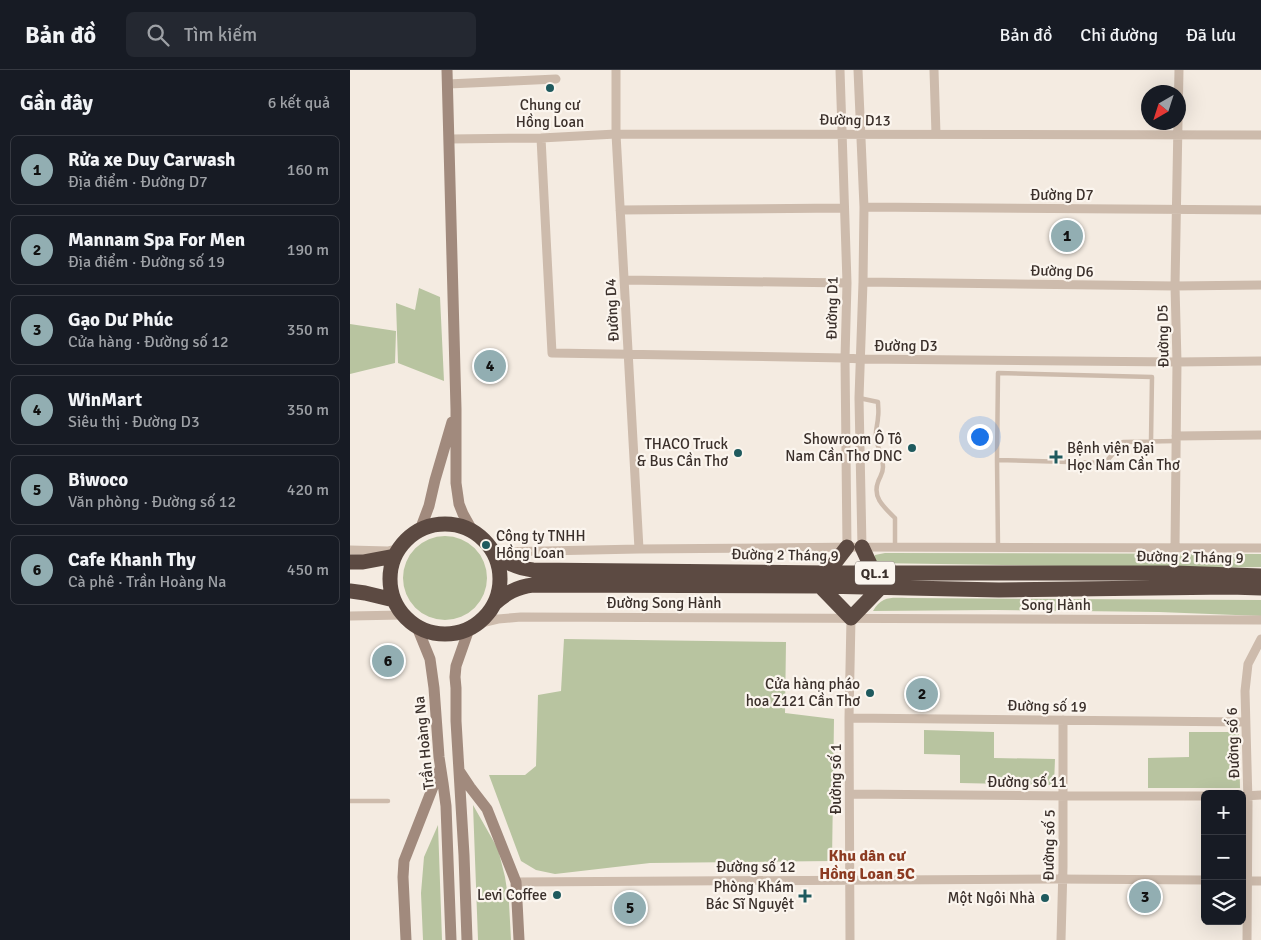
<!DOCTYPE html>
<html lang="vi">
<meta charset="utf-8">
<style>
body{margin:0;font-family:Signika,sans-serif;background:#242831;color:#f1f3f6}
.controls{position:absolute;right:15px;bottom:15px;display:grid;overflow:hidden;border-radius:8px;box-shadow:0 5px 20px #0002}
.controls button{width:45px;height:45px;display:grid;place-items:center;padding:0;border:0;border-bottom:1px solid #363941;background:#171b24;color:#f1f3f6;font:25px sans-serif}
.compass{position:absolute;left:791px;top:15px;width:45px;height:45px;border-radius:50%;background:#171b24;box-shadow:0 5px 20px #0002;rotate:219deg}
.you{position:absolute;left:629px;top:366px;width:18px;height:18px;margin:-12px;border:4px solid #fff;border-radius:50%;background:#1a73e8;box-shadow:0 0 0 8px #1a73e833}
.badge{display:grid;place-items:center;width:32px;height:32px;border-radius:50%;background:#92aeb2;color:#111;font-size:16px;font-weight:700}
.pin{position:absolute;translate:-50% -50%;border:2px solid #fff;box-shadow:0 1px 5px #0006}
.list{margin:0;padding:0;list-style:none}
h2{display:flex;justify-content:space-between;align-items:center;height:65px;margin:0;padding:0 20px;font-size:21px}
h2 small{font-size:16px;font-weight:400;color:#9ea1a6}
.list li{display:grid;grid-template-columns:32px 1fr auto;gap:15px;align-items:center;box-sizing:border-box;height:70px;margin:0 10px 10px;padding:0 10px;border:1px solid #363941;border-radius:8px}
.list b{display:block;font-size:19px;white-space:nowrap}
.list p{margin:0;font-size:16px;white-space:nowrap;color:#9ea1a6}
.list em{font-size:16px;font-style:normal;color:#9ea1a6}
.icon{flex:none;width:28px;height:28px;fill:none;stroke:currentColor;stroke-width:2;stroke-linecap:round;stroke-linejoin:round}
.map{position:relative;flex:none;width:911px;height:870px;overflow:hidden}
header{display:flex;align-items:center;gap:30px;box-sizing:border-box;height:70px;padding:0 25px;background:#171b24;border-bottom:1px solid #363941}
header strong{font-size:24px}
nav{display:flex;gap:28px;margin-inline-start:auto;font-size:18px}
.search{width:350px;height:45px;background:#242831;display:flex;align-items:center;gap:12px;box-sizing:border-box;padding:0 18px;border-radius:8px;color:#9ea1a6;font-size:19px}
main{display:flex}
aside{flex:1;background:#171b24}
.map>svg:first-child{display:block}
.green{fill:#b8c4a0}
.lines{fill:none;stroke-linecap:round;stroke-linejoin:round}
.lane{stroke:#cdbbac;stroke-width:4.5}
.street{stroke:#cdbbac;stroke-width:9}
.secondary{stroke:#a18a7d;stroke-width:11}
.highway{stroke:#5c4a42;stroke-width:15}
.poi-dot{fill:#1f5a5e;stroke:#fbf5ee;stroke-width:2}
.labels{text-anchor:middle;stroke-width:4.5;stroke-linejoin:round;paint-order:stroke}
.shield{fill:#fbf5ee;stroke:#756b66;stroke-width:1}
.shield-label{font-size:14px;font-weight:bold;fill:#3b302b}
.poi-label{font-size:15px;fill:#3b302b;stroke:#fbf5ee;text-anchor:end}
.street-label{font-size:15px;fill:#3b302b;stroke:#fbf5ee}
.neighbourhood-label{font-size:16px;font-weight:bold;fill:#8c3b22;stroke:#fbf5ee}
</style>
<header>
<strong>Bản đồ</strong>
<div class="search"><svg class="icon" aria-label="search" viewBox="0 0 24 24"><circle cx="10" cy="10" r="6"/><path d="M15 15l6 6"/></svg>Tìm kiếm</div>
<nav><a>Bản đồ</a><a>Chỉ đường</a><a>Đã lưu</a></nav>
</header>
<main>
<aside>
<h2>Gần đây<small>6 kết quả</small></h2>
<ul class="list">
<li><span class="badge">1</span><div><b>Rửa xe Duy Carwash</b><p>Địa điểm · Đường D7</p></div><em>160 m</em></li>
<li><span class="badge">2</span><div><b>Mannam Spa For Men</b><p>Địa điểm · Đường số 19</p></div><em>190 m</em></li>
<li><span class="badge">3</span><div><b>Gạo Dư Phúc</b><p>Cửa hàng · Đường số 12</p></div><em>350 m</em></li>
<li><span class="badge">4</span><div><b>WinMart</b><p>Siêu thị · Đường D3</p></div><em>350 m</em></li>
<li><span class="badge">5</span><div><b>Biwoco</b><p>Văn phòng · Đường số 12</p></div><em>420 m</em></li>
<li><span class="badge">6</span><div><b>Cafe Khanh Thy</b><p>Cà phê · Trần Hoàng Na</p></div><em>450 m</em></li>
</ul>
</aside>
<div class="map">
<svg width="911" height="870" viewBox="0 0 911 870">
<rect width="100%" height="100%" fill="#f4ebe1"/>
<path class="green" d="M 69,218 L 90,227 L 94,311 L 48,293 L 46,233 L 65,240 Z
M 0,254 L 46,261 L 45,293 L 0,304 Z
M53 508a42 42 0 1 1 84 0a42 42 0 1 1-84 0Z
M 535,483 L 911,484 L 911,497 L 849,498 L 526,493 L 524,488 L 525,485 Z
M 558,528 L 712,529 L 911,530 L 911,546 L 809,542 L 644,540 L 523,541 C 532,525 543,528 558,528 Z
M 214,569 L 436,572 L 435,643 L 484,649 L 482,791 L 300,793 L 205,804 L 186,800 L 171,791 L 139,705 L 175,705 L 186,696 L 188,625 L 211,621 Z
M 574,660 L 644,662 L 644,688 L 705,689 L 704,715 L 610,713 L 610,685 L 574,684 Z
M 839,662 L 889,662 L 890,718 L 798,718 L 798,688 L 839,687 Z
M 123,735 L 148,779 L 155,807 L 159,833 L 161,870 L 128,870 Z
M 88,755 L 92,870 L 73,870 L 71,823 L 74,787 Z"/>
<g class="lines">
<path class="lane" d="M 509,328 L 528,332 C 528,337 529,342 528,347 C 528,354 525,360 526,367 C 527,377 533,387 533,397 C 533,404 530,406 528,412 C 522,428 535,438 545,448 L 545,477
M 647,390 L 648,303 L 802,307 L 801,371
M 648,477 L 647,390 L 755,393 L 773,372 L 826,371
M 0,731 L 38,731"/>
<path class="street" d="M 266,0 L 266,64 L 289,479
M 490,0 L 497,213 L 495,288 L 497,477
M 508,0 L 514,137 L 513,212 L 509,328 L 512,477
M 584,0 L 586,64
M 98,14 L 206,9
M 828,52 L 829,0
M 191,68 L 202,283 L 495,288 L 511,289 L 827,292 L 911,291
M 100,69 L 191,68 L 266,64 L 911,65
M 514,137 L 911,140
M 270,140 L 494,138
M 274,210 L 497,213
M 513,212 L 825,216 L 911,215
M 826,366 L 911,365
M 825,478 L 827,292 L 825,216 L 828,52
M 0,480 L 38,481 L 49,478
M 144,482 L 289,479 L 512,477 L 911,478
M 0,546 L 53,545
M 127,554 L 148,549 L 171,547 L 911,550
M 499,648 L 895,652
M 500,724 L 720,726 L 855,726
M 894,726 L 911,725
M 894,811 L 911,811
M 166,812 L 706,809 L 855,810
M 500,870 L 499,648 L 501,548
M 711,870 L 713,797 L 713,650
M 897,870 L 898,732 L 895,621 L 898,594 L 911,569"/>
<path class="secondary" d="M 97,0 L 106,339 L 106,413 L 109,434 L 113,444 L 123,462
M 70,460 L 79,436 L 85,410 L 102,352
M 67,557 L 80,589 L 84,618 L 89,687 L 93,713 L 96,736 L 101,870
M 110,702 L 120,717 L 137,739 L 166,812 L 169,870
M 56,870 L 53,807 L 54,791 L 90,699
M 117,870 L 114,785 L 106,651 L 106,618 L 105,607 L 106,596 L 119,559"/>
<path class="highway" d="M40 509a55 55 0 1 1 110 0a55 55 0 1 1-110 0Z
M 512,477 L 524,503
M 143,482 C 155,493 167,498 183,500 L 477,503 L 825,503 L 911,506
M 0,492 L 13,492 L 45,486
M 477,503 L 497,477
M 470,516 L 501,548 L 531,517
M 0,521 L 15,523 L 44,530
M 144,534 C 156,523 167,517 183,515 L 470,516 L 649,520 L 880,517 L 911,518"/>
</g>
<g class="poi-dot">
<circle cx="200" cy="18" r="5"/>
<circle cx="562" cy="378" r="5"/>
<circle cx="388" cy="383" r="5"/>
<path d="M703.5 379.5h5v5h5v5h-5v5h-5v-5h-5v-5h5z"/>
<circle cx="136" cy="475" r="5"/>
<circle cx="520" cy="623" r="5"/>
<circle cx="207" cy="825" r="5"/>
<path d="M452.5 818.5h5v5h5v5h-5v5h-5v-5h-5v-5h5z"/>
<circle cx="695" cy="828" r="5"/>
</g>
<g class="labels">
<rect class="shield" x="505" y="491.5" width="40" height="23" rx="4"/>
<g class="shield-label">
<text x="525" y="508">QL.1</text>
</g>
<g class="poi-label">
<text x="200" y="40" text-anchor="middle">Chung cư<tspan x="200" dy="17">Hồng Loan</tspan></text>
<text x="552" y="374">Showroom Ô Tô<tspan x="552" dy="17">Nam Cần Thơ DNC</tspan></text>
<text x="378" y="379">THACO Truck<tspan x="378" dy="17">&amp; Bus Cần Thơ</tspan></text>
<text x="717" y="383" text-anchor="start">Bệnh viện Đại<tspan x="717" dy="17">Học Nam Cần Thơ</tspan></text>
<text x="146" y="471" text-anchor="start">Công ty TNHH<tspan x="146" dy="17">Hồng Loan</tspan></text>
<text x="510" y="619">Cửa hàng pháo<tspan x="510" dy="17">hoa Z121 Cần Thơ</tspan></text>
<text x="444" y="822">Phòng Khám<tspan x="444" dy="17">Bác Sĩ Nguyệt</tspan></text>
<text x="197" y="830">Levi Coffee</text>
<text x="685" y="833">Một Ngôi Nhà</text>
</g>
<g class="street-label">
<text transform="translate(505 50) rotate(1)" y="5">Đường D13</text>
<text x="712" y="130">Đường D7</text>
<text transform="translate(712 201) rotate(1)" y="5">Đường D6</text>
<text transform="translate(482 238) rotate(-89)" y="5">Đường D1</text>
<text transform="translate(262 240) rotate(-93)" y="5">Đường D4</text>
<text transform="translate(813 266) rotate(-91)" y="5">Đường D5</text>
<text x="556" y="281">Đường D3</text>
<text transform="translate(435 485) rotate(1)" y="5">Đường 2 Tháng 9</text>
<text transform="translate(840 487) rotate(1)" y="5">Đường 2 Tháng 9</text>
<text x="314" y="538">Đường Song Hành</text>
<text x="706" y="540">Song Hành</text>
<text transform="translate(697 636) rotate(1)" y="5">Đường số 19</text>
<text transform="translate(74 673) rotate(-96)" y="5">Trần Hoàng Na</text>
<text transform="translate(883 673) rotate(-92)" y="5">Đường số 6</text>
<text transform="translate(486 709) rotate(-90)" y="5">Đường số 1</text>
<text x="677" y="717">Đường số 11</text>
<text transform="translate(699 775) rotate(-89)" y="5">Đường số 5</text>
<text x="406" y="802">Đường số 12</text>
</g>
<g class="neighbourhood-label">
<text x="517" y="791">Khu dân cư<tspan x="517" dy="18">Hồng Loan 5C</tspan></text>
</g>
</g>
</svg>
<div class="controls">
<button>+</button>
<button>−</button>
<button><svg class="icon" aria-label="layers" viewBox="0 0 24 24"><path d="M12 4l9 5-9 5-9-5zM3 14l9 5 9-5"/></svg></button>
</div>
<svg class="compass" viewBox="-18 -18 36 36"><path d="M0-13l5 13h-10z" fill="#e53935"/><path d="M0 13l5-13h-10z" fill="#9ea1a6"/></svg>
<div class="you"></div>
<div class="pin badge" style="left:717px;top:166px">1</div>
<div class="pin badge" style="left:572px;top:624px">2</div>
<div class="pin badge" style="left:795px;top:827px">3</div>
<div class="pin badge" style="left:140px;top:296px">4</div>
<div class="pin badge" style="left:280px;top:838px">5</div>
<div class="pin badge" style="left:38px;top:591px">6</div>
</div>
</main>
